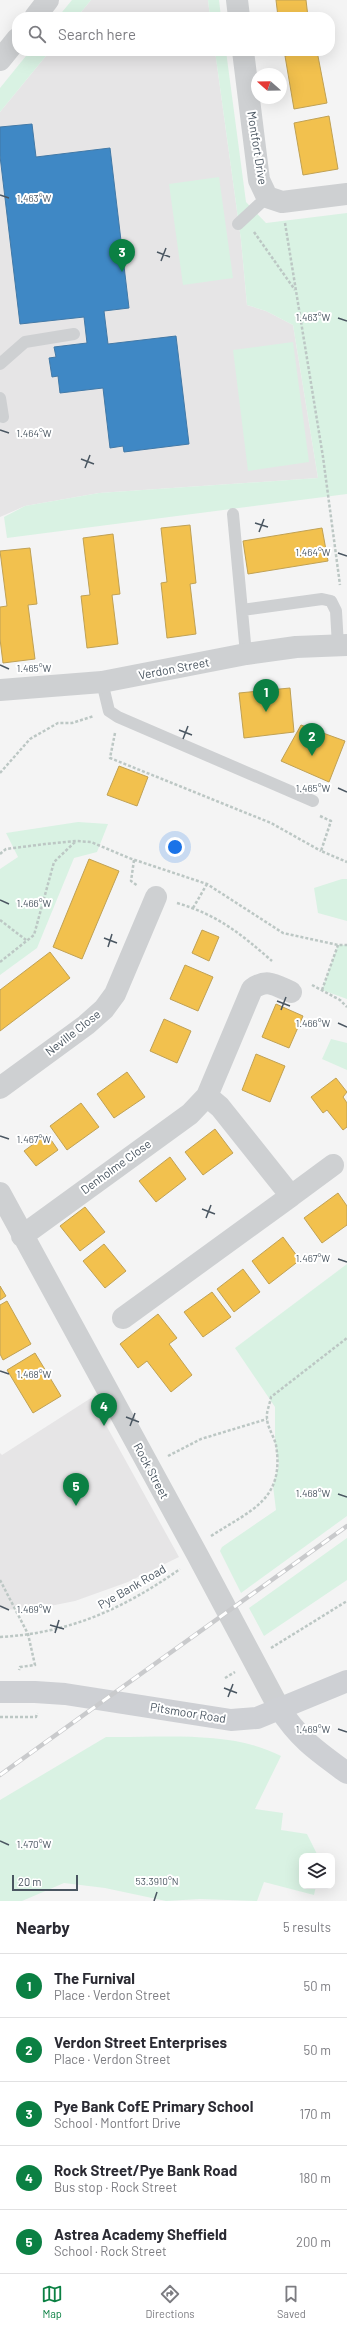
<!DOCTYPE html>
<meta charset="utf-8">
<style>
body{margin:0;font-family:Barlow,sans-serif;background:#f7f7f7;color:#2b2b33}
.controls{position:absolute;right:12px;bottom:12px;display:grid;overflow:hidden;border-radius:8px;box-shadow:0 4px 16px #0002}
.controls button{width:36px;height:36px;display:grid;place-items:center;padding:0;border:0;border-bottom:1px solid #e1e1e2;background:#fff;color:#2b2b33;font:20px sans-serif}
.compass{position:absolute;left:251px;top:68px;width:36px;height:36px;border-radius:50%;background:#fff;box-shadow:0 4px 16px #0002;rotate:290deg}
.scale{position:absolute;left:12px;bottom:10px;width:66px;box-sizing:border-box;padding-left:4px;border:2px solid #4a5661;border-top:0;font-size:11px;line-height:14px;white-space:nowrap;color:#4a5661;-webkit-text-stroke:3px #fff;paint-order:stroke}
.you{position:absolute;left:175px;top:847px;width:14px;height:14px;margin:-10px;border:3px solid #fff;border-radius:50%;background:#1a73e8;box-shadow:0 0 0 6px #1a73e833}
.badge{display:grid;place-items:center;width:26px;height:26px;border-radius:50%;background:#0b8043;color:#fff;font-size:13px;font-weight:700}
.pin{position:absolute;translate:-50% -33px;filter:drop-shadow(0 1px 2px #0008)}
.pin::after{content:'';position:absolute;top:21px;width:14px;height:12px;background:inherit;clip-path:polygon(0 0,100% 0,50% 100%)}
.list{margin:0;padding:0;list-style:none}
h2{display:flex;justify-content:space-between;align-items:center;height:52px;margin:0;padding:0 16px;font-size:17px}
h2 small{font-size:13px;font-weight:400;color:#7c7c81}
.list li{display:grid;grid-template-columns:26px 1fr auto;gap:12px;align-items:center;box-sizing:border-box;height:64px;padding:0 16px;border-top:1px solid #e1e1e2}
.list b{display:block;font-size:15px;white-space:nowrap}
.list p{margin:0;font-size:13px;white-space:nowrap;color:#7c7c81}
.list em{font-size:13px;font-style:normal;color:#7c7c81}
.icon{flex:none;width:22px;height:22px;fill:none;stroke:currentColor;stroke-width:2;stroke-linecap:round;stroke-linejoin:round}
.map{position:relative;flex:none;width:347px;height:1901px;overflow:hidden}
.search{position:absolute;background:#fff;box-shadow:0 4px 16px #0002;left:12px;right:12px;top:12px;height:44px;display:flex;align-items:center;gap:10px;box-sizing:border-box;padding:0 14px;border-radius:16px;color:#7c7c81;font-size:15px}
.sheet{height:372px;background:#fff}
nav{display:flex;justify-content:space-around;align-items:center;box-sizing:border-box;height:56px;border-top:1px solid #e1e1e2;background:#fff;font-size:11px;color:#7c7c81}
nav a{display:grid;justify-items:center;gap:2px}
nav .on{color:#0b8043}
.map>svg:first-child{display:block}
.education{fill:#e6e5e6}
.green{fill:#d9f2e3}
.homes{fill:#f2c14e;stroke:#c0a154}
.schools{fill:#3f88c5;stroke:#4279a7}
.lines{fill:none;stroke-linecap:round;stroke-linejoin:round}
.path{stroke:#bcc7c4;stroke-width:2.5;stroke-dasharray:3 2;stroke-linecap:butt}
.lane{stroke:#ced0d2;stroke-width:12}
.street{stroke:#ced0d2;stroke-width:22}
.secondary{stroke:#ced0d4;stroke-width:22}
.rail-casing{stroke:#c9cacc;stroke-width:4.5}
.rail{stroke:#fff;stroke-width:3;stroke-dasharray:9;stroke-linecap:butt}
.ticks{fill:none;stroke:#4a5661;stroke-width:1.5}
.labels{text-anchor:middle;stroke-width:4;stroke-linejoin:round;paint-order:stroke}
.street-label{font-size:12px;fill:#4a5661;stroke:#fff}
.ticks-label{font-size:10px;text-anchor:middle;fill:#4a5661;stroke:#fff;stroke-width:4;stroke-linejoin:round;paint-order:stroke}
</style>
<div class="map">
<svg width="347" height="1901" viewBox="0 0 347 1901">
<rect width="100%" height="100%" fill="#f4f4f4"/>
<path class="education" d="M 91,0 L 208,0 L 210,17 L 77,17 Z
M 50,51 L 215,51 L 241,240 L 247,305 L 266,311 L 293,325 L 318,478 L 99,493 L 25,506 L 0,517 L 0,112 Z
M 91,1398 L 179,1557 L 128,1582 L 75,1601 L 30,1610 L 0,1609 L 0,1453 L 2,1455 Z"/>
<path class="green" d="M 72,0 L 91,0 L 77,17 L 58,17 Z
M 208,0 L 219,0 L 221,17 L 210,17 Z
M 30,51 L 50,51 L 0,112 L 0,88 Z
M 215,51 L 226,51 L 246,202 L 266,223 L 347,213 L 347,494 L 7,538 L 4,517 L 25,506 L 99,493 L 318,478 L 293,325 L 266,311 L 247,305 L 241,240 Z
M 219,177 L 233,278 L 183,285 L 169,184 Z
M 293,342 L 309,462 L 248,471 L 233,350 Z
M 78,822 L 108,824 L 97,852 L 74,858 L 37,948 L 0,975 L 0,869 L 18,857 L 6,833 Z
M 342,879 L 347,879 L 347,921 L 318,913 L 314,888 Z
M 338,945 L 347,945 L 347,999 L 322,990 Z
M 331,1039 L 347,1043 L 347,1070 L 322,1059 Z
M 347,1264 L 347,1516 L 241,1593 L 220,1551 L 222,1547 L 276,1510 L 273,1486 L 279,1465 L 275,1442 L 275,1407 L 235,1348 Z
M 347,1538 L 347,1580 L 264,1636 L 249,1608 Z
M 106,1737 C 161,1738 232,1730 281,1756 L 255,1809 L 283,1813 L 281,1830 L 307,1834 L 318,1856 L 302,1856 L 302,1886 L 316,1886 L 314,1895 L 264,1882 L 257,1901 L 200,1899 L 166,1901 L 105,1888 L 64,1883 L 22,1901 L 0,1901 L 0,1800 Z"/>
<path class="homes" d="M 276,0 L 306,0 L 308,17 L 278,17 Z
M 310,51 L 317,51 L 327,103 L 294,109 L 285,56 Z
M 329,116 L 338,169 L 303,175 L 294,123 Z
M 190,525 L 196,583 L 190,584 L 196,634 L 167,638 L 161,583 L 167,582 L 161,528 Z
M 322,528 L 328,561 L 248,574 L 243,541 Z
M 113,534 L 120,594 L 112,595 L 118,644 L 87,648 L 81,596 L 90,595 L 83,538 Z
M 30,548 L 37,604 L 28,605 L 35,659 L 3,663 L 0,639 L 0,607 L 7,606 L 0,551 Z
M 290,688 L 294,732 L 244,738 L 239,693 Z
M 301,725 L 345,741 L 329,782 L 281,761 Z
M 119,766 L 148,777 L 137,806 L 107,795 Z
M 89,859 L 119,871 L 82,959 L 53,947 Z
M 202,930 L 219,937 L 209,961 L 192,953 Z
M 50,952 L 70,978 L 0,1031 L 0,990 Z
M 185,965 L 213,977 L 198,1011 L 170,999 Z
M 276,1004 L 303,1016 L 289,1048 L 262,1037 Z
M 164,1019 L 191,1031 L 177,1063 L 150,1051 Z
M 256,1054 L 285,1066 L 270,1102 L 242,1090 Z
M 127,1072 L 145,1097 L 114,1118 L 97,1094 Z
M 336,1078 L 347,1092 L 343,1097 L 347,1103 L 347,1127 L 343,1130 L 327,1110 L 323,1113 L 311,1097 Z
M 81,1103 L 99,1127 L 67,1150 L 50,1126 Z
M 215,1129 L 233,1153 L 203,1175 L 185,1152 Z
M 47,1134 L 58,1150 L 36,1166 L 24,1151 Z
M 170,1157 L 186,1179 L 156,1202 L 139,1181 Z
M 338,1193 L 347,1206 L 347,1225 L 322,1243 L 304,1218 Z
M 85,1207 L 105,1232 L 80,1251 L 60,1226 Z
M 283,1237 L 300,1260 L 269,1284 L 252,1261 Z
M 104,1244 L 126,1271 L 105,1288 L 83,1261 Z
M 243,1269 L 260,1292 L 234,1312 L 217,1289 Z
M 0,1286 L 6,1296 L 0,1300 Z
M 212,1292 L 231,1317 L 203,1337 L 184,1312 Z
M 7,1301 L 31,1344 L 3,1360 L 0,1354 L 0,1305 Z
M 158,1314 L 177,1338 L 169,1344 L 192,1375 L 171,1392 L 147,1361 L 138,1368 L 120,1344 Z
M 35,1353 L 61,1396 L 33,1413 L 7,1370 Z"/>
<path class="schools" d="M 32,124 L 36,157 L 110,148 L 129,308 L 104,311 L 108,344 L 176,336 L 189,444 L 124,452 L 123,446 L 110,448 L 103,388 L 60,393 L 58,376 L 52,377 L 49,358 L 56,357 L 54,347 L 87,343 L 84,317 L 20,324 L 0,156 L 0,127 Z"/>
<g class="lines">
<path class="path" d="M 285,223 L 323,457 L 340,585
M 254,232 L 295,290
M 115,733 L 110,758 L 271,823 L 321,851
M 0,773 L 30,739 L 58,723 L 72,723 L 94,716
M 320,816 L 331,821 L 321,851 L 347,862
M 0,854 L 6,849 L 45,844 L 76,841 L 91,842 L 129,858 L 207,884 L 283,933 L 338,945 L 347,945
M 134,860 L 131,881 L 138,886
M 177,903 C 218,915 241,934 272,961
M 193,908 L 207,884
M 0,920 L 26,940
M 0,962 L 34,935 L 54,862 L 76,841
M 312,985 L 340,1000 L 347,1007
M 322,990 L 338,945
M 168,1456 L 201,1439 L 267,1419
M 211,1536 C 251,1510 285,1500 276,1445 C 274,1436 267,1427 267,1418 C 266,1412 270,1404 271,1397 L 347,1338
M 0,1580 L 28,1634 L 35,1665 L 20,1667 L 19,1670
M 0,1637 C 70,1633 123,1609 180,1569
M 271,1648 L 347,1601
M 225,1678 L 235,1672
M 0,1717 L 36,1717 L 37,1713"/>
<path class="lane" d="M 238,224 L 267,197
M 0,364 L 25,342 L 74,334
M 0,398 L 3,417
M 233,514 L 246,654
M 242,610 L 322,599 L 331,601 L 336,611 L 338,646
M 102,682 L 109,711 L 118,717 L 313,801"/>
<path class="street" d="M 237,0 L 239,17
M 35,17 L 48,0
M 243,51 L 259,180 L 267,197 L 282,202 L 347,194
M 0,60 L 17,39
M 0,690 L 102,682 L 246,654 L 296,647 L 347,645
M 0,1088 L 86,1025 L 104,1009 L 115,994 L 156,897
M 0,1193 L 198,1556 L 279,1708
M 291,1196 L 333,1165
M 22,1236 L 190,1114 L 207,1096 L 252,989 C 267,978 275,985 291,992
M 123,1318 L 291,1196 L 220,1107 L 207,1096"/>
<path class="secondary" d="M 0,1692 L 35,1692 L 65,1694 L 231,1720 L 257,1718 L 347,1681
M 279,1708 C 300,1740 317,1751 347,1773"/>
<g class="rail-casing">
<path id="rail" d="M 0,1775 L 347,1526"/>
</g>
<use href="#rail" class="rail"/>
</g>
<path class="ticks" d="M 0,195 L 9,198M 157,252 L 170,257M 161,261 L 166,248M 338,318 L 347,321M 0,430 L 9,433M 81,459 L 94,464M 85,468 L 90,455M 255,523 L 268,527M 259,532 L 264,519M 338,553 L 347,556M 0,665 L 9,669M 179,730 L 192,735M 183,739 L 188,726M 338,788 L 347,792M 0,900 L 9,904M 104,938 L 117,943M 108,947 L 112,934M 277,1001 L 290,1006M 281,1010 L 286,997M 338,1023 L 347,1027M 0,1136 L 9,1139M 202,1209 L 215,1214M 206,1218 L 211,1205M 338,1259 L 347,1262M 0,1371 L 9,1374M 126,1417 L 139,1422M 130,1426 L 135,1413M 338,1494 L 347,1497M 0,1606 L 9,1610M 50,1625 L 64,1629M 55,1633 L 59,1620M 224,1688 L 237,1693M 228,1697 L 233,1684M 338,1729 L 347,1732M 0,1841 L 9,1845M 154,1901 L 157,1892"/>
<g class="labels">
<g class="street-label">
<text transform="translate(257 148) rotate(81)" y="4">Montfort Drive</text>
<text transform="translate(174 669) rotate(-11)" y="4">Verdon Street</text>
<text transform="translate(73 1033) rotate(-38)" y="4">Neville Close</text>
<text transform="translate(116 1167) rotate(-36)" y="4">Denholme Close</text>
<text transform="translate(151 1471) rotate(62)" y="4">Rock Street</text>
<text transform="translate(132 1587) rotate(-30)" y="4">Pye Bank Road</text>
<text transform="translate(188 1713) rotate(9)" y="4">Pitsmoor Road</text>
</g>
</g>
<g class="ticks-label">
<text x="34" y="202">1.463°W</text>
<text x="313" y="321">1.463°W</text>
<text x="34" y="437">1.464°W</text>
<text x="313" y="556">1.464°W</text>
<text x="34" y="672">1.465°W</text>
<text x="313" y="792">1.465°W</text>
<text x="34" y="907">1.466°W</text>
<text x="313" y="1027">1.466°W</text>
<text x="34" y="1143">1.467°W</text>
<text x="313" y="1262">1.467°W</text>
<text x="34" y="1378">1.468°W</text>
<text x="313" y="1497">1.468°W</text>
<text x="34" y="1613">1.469°W</text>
<text x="313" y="1733">1.469°W</text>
<text x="34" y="1848">1.470°W</text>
<text x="157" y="1885">53.3910°N</text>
</g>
</svg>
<div class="controls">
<button><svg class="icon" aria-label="layers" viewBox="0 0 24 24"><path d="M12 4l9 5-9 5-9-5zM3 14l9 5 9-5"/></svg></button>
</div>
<svg class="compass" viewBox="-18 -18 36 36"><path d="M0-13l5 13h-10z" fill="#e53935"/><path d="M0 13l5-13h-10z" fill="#7c7c81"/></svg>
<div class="scale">20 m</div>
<div class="you"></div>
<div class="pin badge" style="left:266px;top:712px">1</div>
<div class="pin badge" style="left:312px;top:756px">2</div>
<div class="pin badge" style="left:122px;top:272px">3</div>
<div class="pin badge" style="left:104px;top:1426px">4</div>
<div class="pin badge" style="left:76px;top:1506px">5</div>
<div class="search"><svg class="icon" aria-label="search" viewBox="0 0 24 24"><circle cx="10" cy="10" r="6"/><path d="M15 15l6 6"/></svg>Search here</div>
</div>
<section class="sheet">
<h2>Nearby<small>5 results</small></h2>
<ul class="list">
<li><span class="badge">1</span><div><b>The Furnival</b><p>Place · Verdon Street</p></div><em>50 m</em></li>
<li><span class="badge">2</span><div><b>Verdon Street Enterprises</b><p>Place · Verdon Street</p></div><em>50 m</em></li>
<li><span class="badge">3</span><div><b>Pye Bank CofE Primary School</b><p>School · Montfort Drive</p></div><em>170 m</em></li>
<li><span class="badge">4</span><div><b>Rock Street/Pye Bank Road</b><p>Bus stop · Rock Street</p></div><em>180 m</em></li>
<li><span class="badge">5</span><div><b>Astrea Academy Sheffield</b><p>School · Rock Street</p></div><em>200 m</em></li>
</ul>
</section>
<nav>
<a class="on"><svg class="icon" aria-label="map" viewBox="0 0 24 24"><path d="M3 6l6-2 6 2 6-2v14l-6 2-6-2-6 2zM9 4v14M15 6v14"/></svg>Map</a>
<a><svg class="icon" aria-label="directions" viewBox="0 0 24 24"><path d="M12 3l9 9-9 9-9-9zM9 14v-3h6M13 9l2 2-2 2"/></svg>Directions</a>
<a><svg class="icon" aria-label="saved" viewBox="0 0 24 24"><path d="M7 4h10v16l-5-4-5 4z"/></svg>Saved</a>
</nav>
